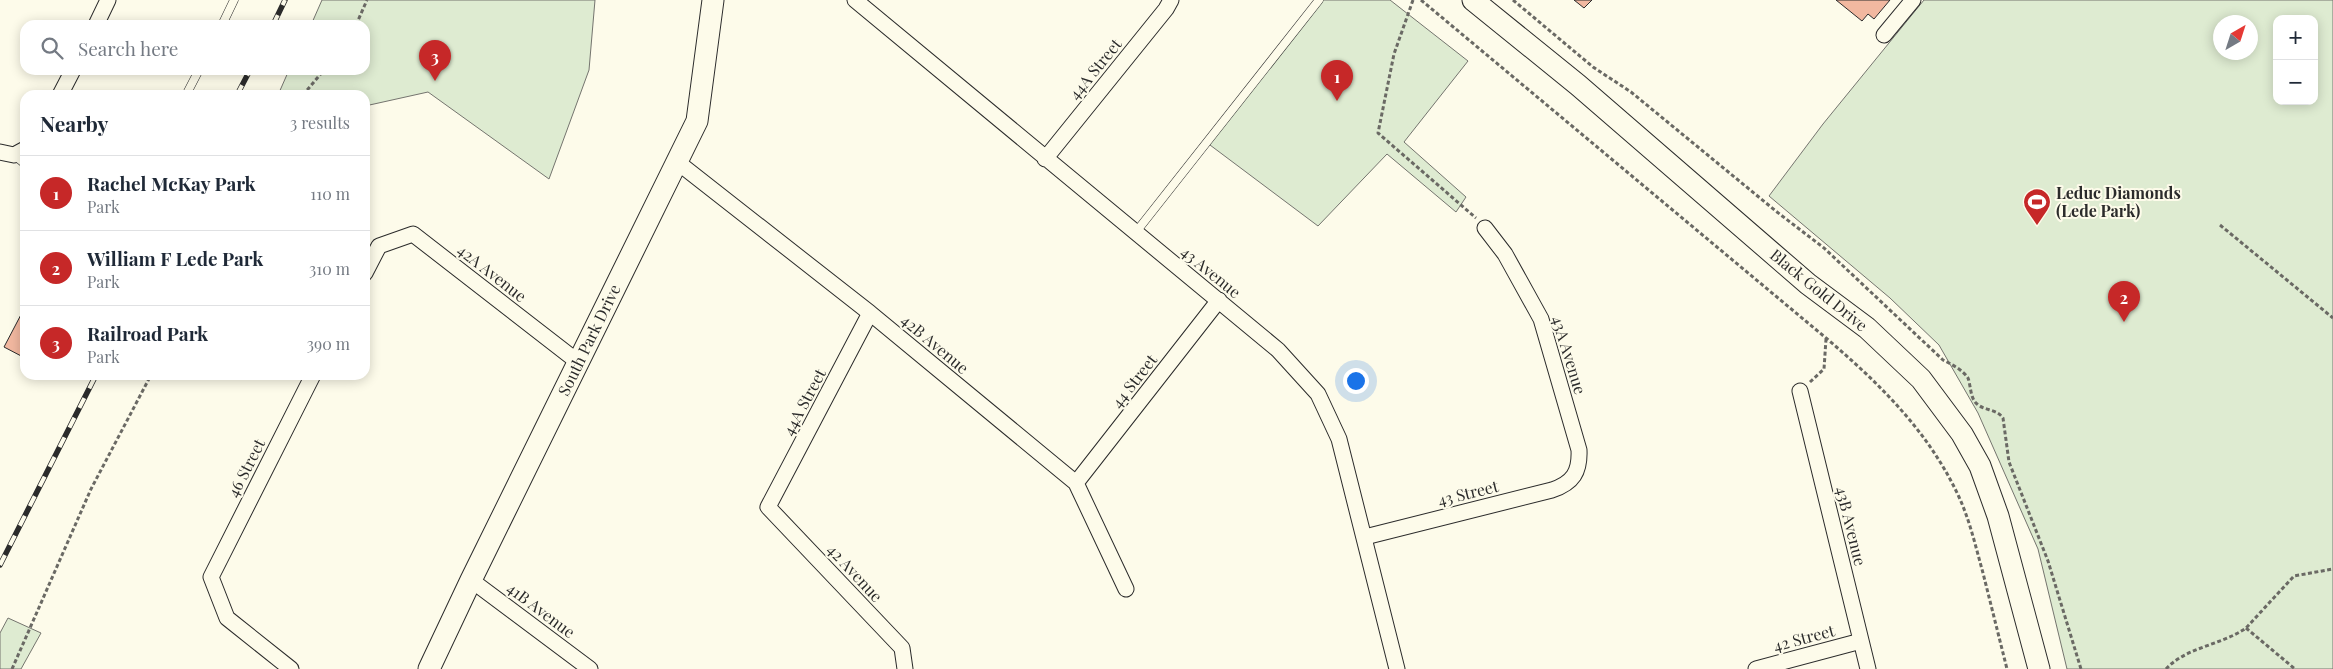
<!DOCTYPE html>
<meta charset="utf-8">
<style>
body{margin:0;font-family:"Playfair Display",serif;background:#f2f2f3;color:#1f2937}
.controls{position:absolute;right:15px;top:15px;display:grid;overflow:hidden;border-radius:10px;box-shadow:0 2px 12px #0003}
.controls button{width:45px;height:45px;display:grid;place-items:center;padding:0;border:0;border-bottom:1px solid #e0e1e3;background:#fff;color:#1f2937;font:25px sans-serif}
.compass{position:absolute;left:2213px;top:15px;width:45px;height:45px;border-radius:50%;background:#fff;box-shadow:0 2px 12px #0003;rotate:39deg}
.you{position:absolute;left:1355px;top:380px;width:18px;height:18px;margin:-12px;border:4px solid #fff;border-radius:50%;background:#1a73e8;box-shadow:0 0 0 8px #1a73e833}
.badge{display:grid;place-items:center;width:32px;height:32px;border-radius:50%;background:#c62828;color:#fff;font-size:16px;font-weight:700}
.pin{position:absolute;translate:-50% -41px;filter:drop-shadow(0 1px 2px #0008)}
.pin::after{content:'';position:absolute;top:26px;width:18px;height:15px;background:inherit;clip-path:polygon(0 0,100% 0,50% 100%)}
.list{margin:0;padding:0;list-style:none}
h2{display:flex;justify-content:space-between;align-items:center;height:65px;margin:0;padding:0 20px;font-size:21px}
h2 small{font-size:16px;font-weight:400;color:#747a83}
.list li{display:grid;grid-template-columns:32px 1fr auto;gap:15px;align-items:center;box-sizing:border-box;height:75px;padding:0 20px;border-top:1px solid #e0e1e3}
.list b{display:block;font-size:19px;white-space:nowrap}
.list p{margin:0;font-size:16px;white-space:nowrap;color:#747a83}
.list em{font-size:16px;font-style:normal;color:#747a83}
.icon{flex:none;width:28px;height:28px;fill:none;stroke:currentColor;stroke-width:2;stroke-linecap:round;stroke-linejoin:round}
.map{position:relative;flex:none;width:2333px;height:669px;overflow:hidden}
.search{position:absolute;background:#fff;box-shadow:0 2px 12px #0003;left:20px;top:20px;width:350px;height:55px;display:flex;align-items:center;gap:12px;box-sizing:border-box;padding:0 18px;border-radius:15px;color:#747a83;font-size:19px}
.panel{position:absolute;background:#fff;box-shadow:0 2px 12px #0003;left:20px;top:90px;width:350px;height:290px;border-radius:15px}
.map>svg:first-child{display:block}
.green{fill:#deebd1;stroke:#74746e;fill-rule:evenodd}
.building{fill:#f2b8a0;stroke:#2b2b2b}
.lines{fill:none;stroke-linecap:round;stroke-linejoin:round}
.lane-casing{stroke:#2b2b2b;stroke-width:9}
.street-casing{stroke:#2b2b2b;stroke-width:17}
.secondary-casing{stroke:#2b2b2b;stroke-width:23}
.path{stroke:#6a6964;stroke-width:3;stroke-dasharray:4 2.5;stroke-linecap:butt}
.lane{stroke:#fdfbea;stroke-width:8}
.street{stroke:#fdfbea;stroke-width:15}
.secondary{stroke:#fdfbea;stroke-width:21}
.rail-casing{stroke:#2b2b2b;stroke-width:5.5}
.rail{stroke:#fdfbea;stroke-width:4;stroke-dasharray:11;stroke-linecap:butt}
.labels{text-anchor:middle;stroke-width:4;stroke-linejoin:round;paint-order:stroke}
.street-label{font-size:16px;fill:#2b2b2b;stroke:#fdfbea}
.poi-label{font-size:16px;font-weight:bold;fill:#2b2b2b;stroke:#fdfbea;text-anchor:start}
</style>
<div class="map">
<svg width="2333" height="669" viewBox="0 0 2333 669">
<rect width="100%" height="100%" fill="#fdfbea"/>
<path class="green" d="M 322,0 L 595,0 L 589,70 L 549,179 L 428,92 L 365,106 L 365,95 L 278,95 L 289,70 L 365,70 L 365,25 L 311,25 Z
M 1316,0 L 1390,0 L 1468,61 L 1404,142 L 1466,197 L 1456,212 L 1387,154 L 1318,226 L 1206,142 Z
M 1924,0 L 2333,0 L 2333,669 L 2067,669 L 2038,549 L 1978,413 L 1939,345 L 1890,298 L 1769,196 L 1823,124 ZM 2277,19 L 2314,19 L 2314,101 L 2277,101 ZM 2220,22 L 2250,22 L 2250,52 L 2220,52 Z
M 8,618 L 41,633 L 21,669 L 0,669 L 0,633 Z"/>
<path class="building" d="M 1574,0 L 1592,0 L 1584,8 Z
M 1836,0 L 1890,0 L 1874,19 L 1868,14 L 1862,21 Z
M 25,307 L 25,358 L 4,347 Z"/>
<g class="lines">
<g class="lane-casing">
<path id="lane" d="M 222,25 L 234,0
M 186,95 L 199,70
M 14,155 L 25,164
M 1136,232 L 1319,0"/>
</g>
<g class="street-casing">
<path id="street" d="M 855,0 L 1278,350 L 1318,394 L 1339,439 L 1397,669
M 96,25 L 108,0
M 1884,35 L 1913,0
M 60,95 L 73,70
M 0,152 L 14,155 L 25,149
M 1045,159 L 1166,9 L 1171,0
M 676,161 L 870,313 L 1076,483 L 1126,589
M 365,273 L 379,246 L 413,234 L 578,362
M 870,313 L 768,507 L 902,648 L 905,669
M 1800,391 L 1868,669
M 1076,483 L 1219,300
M 1365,537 L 1552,490 C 1573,483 1580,472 1579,450 L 1541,319 L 1505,254 L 1485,228
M 471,580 L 590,669
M 291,669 L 227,618 L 211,577 L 313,375
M 1756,669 L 1861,641"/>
</g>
<g class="secondary-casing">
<path id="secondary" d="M 1473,0 L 1578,85 L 1808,284 L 1867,328 L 1921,379 L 1962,434 L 1980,466 L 1998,516 L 2039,669
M 429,669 L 471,580 L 697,121 L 713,0"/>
</g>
<path class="path" d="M 1413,0 L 1394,54 L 1378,133 L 1476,218
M 1421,0 L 1826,338 C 1880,384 1929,432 1959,497 C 1970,521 1976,548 1983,573 C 1991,605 1999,637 2007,669
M 1513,0 L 1593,67 L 1631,92 L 1777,212 L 1824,248 L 1943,360 C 1951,364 1963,370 1968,378 C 1971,386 1970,398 1977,404 C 1985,411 1997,409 2003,418 L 2009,462 L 2048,561 L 2081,669
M 356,25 L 367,0
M 303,95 L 324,70
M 2220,225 L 2333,318
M 1810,382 L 1824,369 L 1826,339
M 2246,628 L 2295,669
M 12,669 L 91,489 L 151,375
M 2166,669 C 2186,647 2222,645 2246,628 L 2294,576 L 2333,569"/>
<use href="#lane" class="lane"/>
<use href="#street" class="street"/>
<use href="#secondary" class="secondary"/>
<g class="rail-casing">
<path id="rail" d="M 273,25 L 285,0
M 237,95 L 250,70
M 0,565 L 96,375"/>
</g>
<use href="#rail" class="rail"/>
</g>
<defs>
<g id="stadium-pin" transform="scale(1.4375)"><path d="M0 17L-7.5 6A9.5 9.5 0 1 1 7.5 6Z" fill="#c62828" stroke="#fdfbea"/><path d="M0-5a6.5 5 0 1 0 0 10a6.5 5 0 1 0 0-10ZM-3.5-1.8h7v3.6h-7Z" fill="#fff"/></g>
</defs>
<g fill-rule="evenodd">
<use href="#stadium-pin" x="2037" y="202"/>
</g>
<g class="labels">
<g class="street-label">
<text transform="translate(1095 69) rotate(-51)" y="6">44A Street</text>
<text transform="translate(1211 272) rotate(39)" y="6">43 Avenue</text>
<text transform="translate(492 273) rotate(38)" y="6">42A Avenue</text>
<text transform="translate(1819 290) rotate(39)" y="6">Black Gold Drive</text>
<text transform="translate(589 340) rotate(-64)" y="6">South Park Drive</text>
<text transform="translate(935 344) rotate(40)" y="6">42B Avenue</text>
<text transform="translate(1569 355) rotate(73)" y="6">43A Avenue</text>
<text transform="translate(1134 381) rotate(-52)" y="6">44 Street</text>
<text transform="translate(804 402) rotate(-62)" y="6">44A Street</text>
<text transform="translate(246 468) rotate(-63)" y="6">46 Street</text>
<text transform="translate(1468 493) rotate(-14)" y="6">43 Street</text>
<text transform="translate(1851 526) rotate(76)" y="6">43B Avenue</text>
<text transform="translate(855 573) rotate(47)" y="6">42 Avenue</text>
<text transform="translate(541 610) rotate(37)" y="6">41B Avenue</text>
<text transform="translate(1804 638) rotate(-15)" y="6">42 Street</text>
</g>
<g class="poi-label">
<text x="2056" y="199">Leduc Diamonds<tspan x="2056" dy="18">(Lede Park)</tspan></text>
</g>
</g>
</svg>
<div class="controls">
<button>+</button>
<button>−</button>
</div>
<svg class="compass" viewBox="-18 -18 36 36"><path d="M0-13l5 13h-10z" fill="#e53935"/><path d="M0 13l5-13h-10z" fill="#747a83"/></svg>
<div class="you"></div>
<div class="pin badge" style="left:1337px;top:101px">1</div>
<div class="pin badge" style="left:2124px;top:322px">2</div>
<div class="pin badge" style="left:435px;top:81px">3</div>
<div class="search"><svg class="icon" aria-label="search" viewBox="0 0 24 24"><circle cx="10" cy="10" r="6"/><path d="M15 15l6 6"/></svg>Search here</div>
<section class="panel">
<h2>Nearby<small>3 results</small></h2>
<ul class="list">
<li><span class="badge">1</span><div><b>Rachel McKay Park</b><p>Park</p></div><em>110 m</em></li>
<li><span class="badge">2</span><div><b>William F Lede Park</b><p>Park</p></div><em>310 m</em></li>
<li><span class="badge">3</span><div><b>Railroad Park</b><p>Park</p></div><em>390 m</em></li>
</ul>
</section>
</div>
